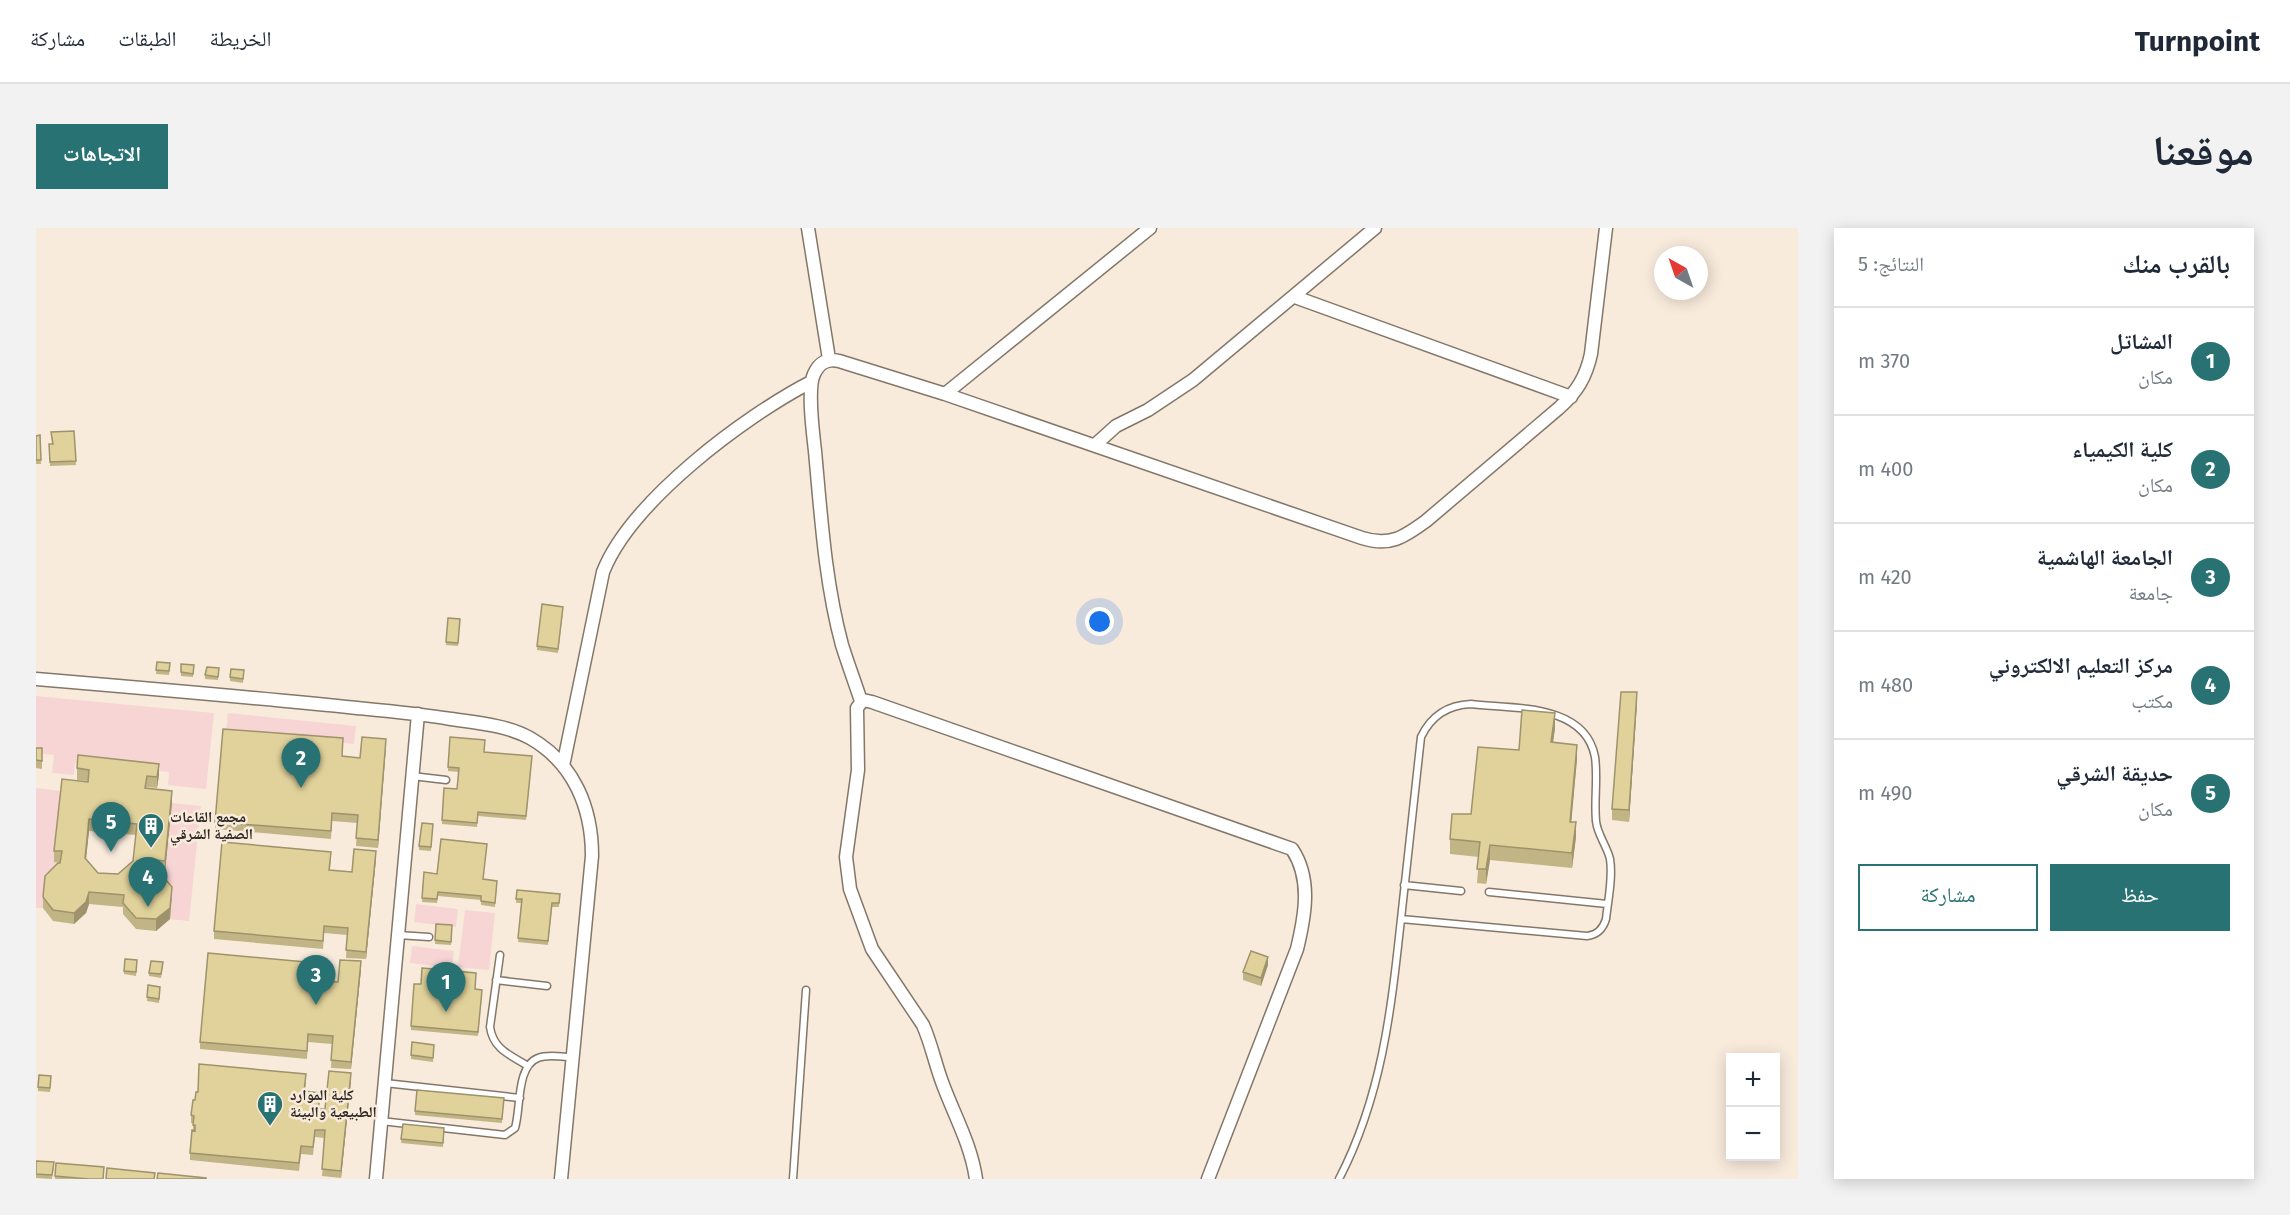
<!DOCTYPE html>
<html lang="ar">
<meta charset="utf-8">
<style>
body{margin:0;font-family:"Fira Sans","Noto Naskh Arabic",sans-serif;background:#f2f2f3;color:#1f2937;direction:rtl}
.controls{position:absolute;right:18px;bottom:18px;display:grid;overflow:hidden;border-radius:0px;box-shadow:0 3px 15px #0003}
.controls button{width:54px;height:54px;display:grid;place-items:center;padding:0;border:0;border-bottom:2px solid #e0e1e3;background:#fff;color:#1f2937;font:30px sans-serif}
.compass{position:absolute;left:1618px;top:18px;width:54px;height:54px;border-radius:50%;background:#fff;box-shadow:0 3px 15px #0003;rotate:320deg}
.you{position:absolute;left:1064px;top:394px;width:21px;height:21px;margin:-15px;border:4px solid #fff;border-radius:50%;background:#1a73e8;box-shadow:0 0 0 9px #1a73e833}
.badge{display:grid;place-items:center;width:39px;height:39px;border-radius:50%;background:#287273;color:#fff;font-size:20px;font-weight:700}
.pin{position:absolute;translate:-50% -50px;filter:drop-shadow(0 2px 3px #0008)}
.pin::after{content:'';position:absolute;top:32px;width:21px;height:18px;background:inherit;clip-path:polygon(0 0,100% 0,50% 100%)}
.list{margin:0;padding:0;list-style:none}
h2{display:flex;justify-content:space-between;align-items:center;height:78px;margin:0;padding:0 24px;font-size:26px}
h2 small{font-size:20px;font-weight:400;color:#747a83}
.list li{display:grid;grid-template-columns:39px 1fr auto;gap:18px;align-items:center;box-sizing:border-box;height:108px;padding:0 24px;border-top:2px solid #e0e1e3}
.list b{display:block;font-size:22px;white-space:nowrap}
.list p{margin:0;font-size:20px;white-space:nowrap;color:#747a83}
.list em{font-size:20px;font-style:normal;color:#747a83}
.actions{display:flex;gap:12px;padding:18px 24px}
.actions a{flex:1;padding:14px 0;border:2px solid #287273;border-radius:0px;text-align:center;font-size:21px;color:#287273}
.actions .main{background:#287273;color:#fff}
.map{position:relative;flex:none;width:1762px;height:951px;overflow:hidden;direction:ltr;border-radius:0px}
header{display:flex;align-items:center;gap:36px;box-sizing:border-box;height:84px;padding:0 30px;background:#fff;border-bottom:2px solid #e0e1e3}
header strong{font-size:28px}
nav{display:flex;gap:33px;margin-inline-start:auto;font-size:21px}
.intro{display:flex;align-items:center;justify-content:space-between;box-sizing:border-box;height:144px;padding:0 36px}
h1{margin:0;font-size:42px}
.button{padding:15px 27px;border-radius:0px;background:#287273;color:#fff;font-size:21px;font-weight:700}
main{display:flex;gap:36px;padding:0 36px}
aside{flex:1;background:#fff;border-radius:0px;box-shadow:0 3px 15px #0003}
.map>svg:first-child{display:block}
.green{fill:#f7d5d4}
.lines{fill:none;stroke-linecap:round;stroke-linejoin:round}
.lane-casing{stroke:#837769;stroke-width:9}
.street-casing{stroke:#837769;stroke-width:15}
.lane{stroke:#fff;stroke-width:6}
.street{stroke:#fff;stroke-width:12}
.wall{fill:#c2b585;fill-rule:evenodd}
.shaded-wall{fill:#9e936c}
.building{fill:#e1d29b;stroke:#9e936c;stroke-width:1.5;fill-rule:evenodd}
.labels{text-anchor:middle;stroke-width:5;stroke-linejoin:round;paint-order:stroke}
.poi-label{font-size:15px;font-weight:bold;fill:#2d2822;stroke:#f9ebdc;text-anchor:start}
</style>
<header>
<strong>Turnpoint</strong>
<nav><a>الخريطة</a><a>الطبقات</a><a>مشاركة</a></nav>
</header>
<div class="intro"><h1>موقعنا</h1><a class="button">الاتجاهات</a></div>
<main>
<aside>
<h2>بالقرب منك<small>النتائج: 5</small></h2>
<ul class="list">
<li><span class="badge">1</span><div><b>المشاتل</b><p>مكان</p></div><em>370 m</em></li>
<li><span class="badge">2</span><div><b>كلية الكيمياء</b><p>مكان</p></div><em>400 m</em></li>
<li><span class="badge">3</span><div><b>الجامعة الهاشمية</b><p>جامعة</p></div><em>420 m</em></li>
<li><span class="badge">4</span><div><b>مركز التعليم الالكتروني</b><p>مكتب</p></div><em>480 m</em></li>
<li><span class="badge">5</span><div><b>حديقة الشرقي</b><p>مكان</p></div><em>490 m</em></li>
</ul>
<div class="actions"><a class="main">حفظ</a><a>مشاركة</a></div>
</aside>
<div class="map">
<svg width="1762" height="951" viewBox="0 0 1762 951">
<rect width="100%" height="100%" fill="#f9ebdc"/>
<path class="green" d="M 0,468 L 178,485 L 170,561 L 132,557 L 133,544 L 39,535 L 38,547 L 16,545 L 18,527 L 0,525 Z
M 192,485 L 320,498 L 318,516 L 190,503 Z
M 0,560 L 26,563 L 18,634 L 26,635 L 9,659 L 7,680 L 0,680 Z
M 136,575 L 165,578 L 153,693 L 134,691 L 120,656 L 121,644 L 129,644 Z
M 380,676 L 422,681 L 420,699 L 378,694 Z
M 429,682 L 459,685 L 453,742 L 422,739 Z
M 376,718 L 418,723 L 416,740 L 374,735 Z"/>
<g class="lines">
<g class="lane-casing">
<path id="lane" d="M 1435,476 C 1477,481 1549,475 1559,529 C 1562,550 1558,572 1560,593 C 1561,606 1571,618 1574,631 C 1577,650 1572,672 1570,691 C 1567,701 1561,707 1551,708 L 1365,691 L 1385,509 C 1395,488 1411,477 1435,476 Z
M 376,548 L 410,552
M 1368,657 L 1425,663
M 1453,664 L 1571,676
M 362,707 L 393,709
M 464,727 L 454,799 C 457,821 474,827 492,838
M 460,752 L 511,758
M 349,855 L 484,870
M 345,893 L 469,907 L 479,900 C 485,881 480,838 502,830 C 512,826 525,829 535,829
M 757,951 L 770,762
M 1303,951 C 1346,868 1355,783 1365,691"/>
</g>
<g class="street-casing">
<path id="street" d="M 772,0 L 793,131
M 1259,69 L 1535,169
M 909,166 L 1114,0
M 1059,217 L 1080,198 L 1112,182 L 1157,152 L 1339,0
M 0,451 C 107,460 214,469 321,480 C 352,483 384,486 415,491 C 442,495 470,497 494,510 C 538,535 556,580 556,628 L 525,951
M 825,473 C 819,455 812,436 806,417 C 789,354 785,288 779,223 C 777,205 771,161 778,146 C 783,135 791,130 803,133 L 909,166 L 1326,310 C 1354,319 1368,309 1390,293 L 1523,180 C 1541,164 1550,149 1555,126 L 1570,0
M 527,538 L 567,344 C 595,273 709,188 775,154
M 340,951 L 382,486
M 940,951 C 935,916 918,887 906,854 C 899,835 895,815 887,797 L 836,721 L 814,661 L 810,629 L 822,542 L 821,480 L 827,472 L 836,474 L 1256,621 C 1276,651 1269,688 1261,721 L 1172,951"/>
</g>
<use href="#lane" class="lane"/>
<use href="#street" class="street"/>
</g>
<path class="wall" d="M 38,203 L 40,237 L 14,238 L 13,216 L 16,216 L 15,204 Z
M 4,207 L 5,236 L 0,236 L 0,208 Z
M 527,383 L 522,425 L 501,422 L 501,418 Z
M 424,391 L 422,418 L 410,417 L 410,414 Z
M 121,434 L 134,439 L 133,447 L 120,446 Z
M 145,436 L 158,437 L 157,449 L 145,448 Z
M 183,440 L 182,452 L 169,451 L 169,447 Z
M 208,442 L 207,455 L 194,453 L 194,449 Z
M 1601,475 L 1593,594 L 1576,592 L 1576,581 Z
M 1519,500 L 1517,514 L 1541,531 L 1535,594 L 1540,609 L 1536,640 L 1454,632 L 1450,656 L 1441,655 L 1443,629 L 1414,626 L 1414,611 L 1435,586 L 1483,522 Z
M 307,518 L 306,528 L 324,530 L 350,518 L 342,620 L 320,618 L 321,595 L 296,593 L 295,611 L 179,601 L 179,594 Z
M 0,520 L 6,528 L 6,541 L 0,540 Z
M 448,524 L 496,528 L 490,592 L 442,588 L 441,599 L 406,596 L 406,592 L 421,561 L 423,544 L 412,543 L 412,539 Z
M 41,540 L 123,547 L 121,560 L 111,559 L 111,560 L 136,575 L 129,644 L 121,644 L 136,670 L 134,691 L 120,703 L 100,701 L 87,686 L 87,679 L 53,676 L 50,685 L 38,696 L 17,693 L 7,680 L 7,669 L 24,635 L 18,634 L 18,623 L 52,554 L 52,553 L 41,552 ZM 53,603 L 100,607 L 97,633 L 82,646 L 62,645 L 50,631 Z
M 397,596 L 395,623 L 383,622 L 383,618 Z
M 295,631 L 294,642 L 316,644 L 340,631 L 330,731 L 310,730 L 311,707 L 288,705 L 287,721 L 178,711 L 178,703 Z
M 388,644 L 448,651 L 461,657 L 459,679 L 445,677 L 445,672 L 402,668 L 401,675 L 386,674 Z
M 481,662 L 524,666 L 523,679 L 516,679 L 512,717 L 482,714 L 485,675 L 480,675 Z
M 416,701 L 415,717 L 399,716 L 399,712 Z
M 101,736 L 100,748 L 88,746 L 88,743 Z
M 1232,737 L 1225,758 L 1207,752 L 1207,744 Z
M 127,738 L 125,750 L 113,748 L 113,745 Z
M 325,741 L 315,841 L 295,840 L 296,816 L 272,814 L 271,831 L 164,821 L 164,814 L 281,742 L 280,752 L 302,754 Z
M 440,761 L 446,766 L 442,808 L 375,802 L 375,798 Z
M 124,763 L 123,775 L 111,773 L 111,769 Z
M 398,817 L 397,834 L 375,831 L 375,827 Z
M 15,848 L 14,864 L 2,863 L 2,859 Z
M 315,852 L 305,950 L 286,948 L 289,910 L 279,909 L 277,927 L 265,926 L 263,943 L 154,932 L 154,925 L 157,903 L 157,895 L 155,895 L 155,887 L 270,854 L 269,863 L 284,872 L 283,881 L 289,881 Z
M 468,870 L 466,895 L 379,887 L 379,883 Z
M 367,896 L 408,900 L 407,919 L 365,915 Z
M 0,933 L 18,938 L 16,951 L 0,950 Z
M 19,948 L 68,951 L 19,951 Z"/>
<path class="shaded-wall" d="M 1601,464 L 1601,475 L 1593,594 L 1593,582 Z
M 1519,485 L 1519,500 L 1515,529 L 1515,514 Z
M 350,511 L 350,518 L 342,620 L 342,612 Z
M 1541,517 L 1541,531 L 1534,609 L 1534,594 Z
M 123,536 L 123,547 L 121,560 L 121,549 Z
M 136,563 L 136,575 L 129,644 L 129,633 Z
M 53,591 L 53,603 L 49,641 L 49,630 Z
M 1540,594 L 1540,609 L 1536,640 L 1536,625 Z
M 1454,617 L 1454,632 L 1450,656 L 1450,641 Z
M 340,623 L 340,631 L 330,731 L 330,724 Z
M 136,659 L 134,691 L 120,703 L 120,691 Z
M 53,664 L 53,676 L 50,685 L 38,696 L 38,685 Z
M 1232,729 L 1232,737 L 1225,758 L 1225,750 Z
M 325,733 L 325,741 L 315,841 L 315,834 Z
M 315,845 L 315,852 L 305,950 L 305,943 Z"/>
<path class="building" d="M 38,203 L 40,233 L 14,234 L 13,216 L 17,216 L 15,204 Z
M 4,207 L 5,232 L 0,232 L 0,208 Z
M 506,376 L 527,379 L 522,421 L 501,418 Z
M 412,390 L 424,391 L 422,415 L 410,414 Z
M 121,434 L 134,435 L 133,443 L 120,442 Z
M 145,436 L 158,437 L 157,446 L 145,444 Z
M 171,439 L 183,440 L 182,449 L 169,447 Z
M 195,441 L 208,442 L 207,451 L 194,449 Z
M 1585,464 L 1601,464 L 1593,582 L 1576,581 Z
M 1486,482 L 1519,485 L 1515,514 L 1541,517 L 1534,594 L 1540,594 L 1536,625 L 1454,617 L 1450,641 L 1441,641 L 1444,614 L 1414,611 L 1416,586 L 1435,586 L 1442,519 L 1483,522 Z
M 187,501 L 307,510 L 306,528 L 324,530 L 326,509 L 350,511 L 342,612 L 320,610 L 322,587 L 296,585 L 295,603 L 179,594 Z
M 414,509 L 449,512 L 448,524 L 496,528 L 490,588 L 442,584 L 441,595 L 406,592 L 408,560 L 421,561 L 423,540 L 412,539 Z
M 0,520 L 6,520 L 6,533 L 0,532 Z
M 42,527 L 123,536 L 121,549 L 111,548 L 109,560 L 136,563 L 129,633 L 121,632 L 120,644 L 124,645 L 136,659 L 134,680 L 120,691 L 100,690 L 87,675 L 88,667 L 53,664 L 50,674 L 38,685 L 17,682 L 7,669 L 9,648 L 22,635 L 24,635 L 26,623 L 18,623 L 26,551 L 52,554 L 53,542 L 41,540 ZM 53,591 L 101,596 L 97,633 L 82,646 L 62,645 L 49,630 Z
M 386,595 L 397,596 L 395,619 L 383,618 Z
M 405,611 L 451,616 L 447,651 L 461,653 L 459,675 L 445,673 L 445,668 L 402,664 L 401,671 L 386,670 L 388,644 L 401,646 Z
M 186,614 L 295,624 L 293,642 L 316,644 L 318,621 L 340,623 L 330,724 L 310,722 L 312,700 L 288,698 L 287,713 L 178,703 Z
M 481,662 L 524,666 L 523,675 L 516,675 L 512,713 L 482,710 L 486,671 L 480,671 Z
M 400,696 L 416,697 L 415,714 L 399,712 Z
M 1215,723 L 1232,729 L 1225,750 L 1207,744 Z
M 172,725 L 281,735 L 279,752 L 302,754 L 304,732 L 325,733 L 315,834 L 295,832 L 297,808 L 272,806 L 271,823 L 164,814 Z
M 89,731 L 101,732 L 100,744 L 88,743 Z
M 115,733 L 127,734 L 125,746 L 113,745 Z
M 386,740 L 440,745 L 439,761 L 446,762 L 442,804 L 375,798 L 378,756 L 385,756 Z
M 112,757 L 124,759 L 123,771 L 111,769 Z
M 376,814 L 398,817 L 397,830 L 375,827 Z
M 163,836 L 270,846 L 268,863 L 284,865 L 282,881 L 289,881 L 293,843 L 315,845 L 305,943 L 286,941 L 289,902 L 279,902 L 277,919 L 265,918 L 263,935 L 154,925 L 156,902 L 159,903 L 159,897 L 157,897 L 158,888 L 155,887 L 157,872 L 159,872 L 160,864 L 162,864 Z
M 3,847 L 15,848 L 14,860 L 2,859 Z
M 381,862 L 468,870 L 466,891 L 379,883 Z
M 367,896 L 408,900 L 407,915 L 365,911 Z
M 0,933 L 18,934 L 16,947 L 0,946 Z
M 20,935 L 68,939 L 67,951 L 53,951 L 19,948 Z
M 71,940 L 119,945 L 118,951 L 70,951 Z
M 122,945 L 170,950 L 170,951 L 121,951 Z"/>
<defs>
<g id="building-pin" transform="scale(1.35)"><path d="M0 17L-7.5 6A9.5 9.5 0 1 1 7.5 6Z" fill="#287273" stroke="#f9ebdc"/><path d="M-4-6H4V6H1V3H-1V6H-4ZM-2.5-4.3h1.7v1.8h-1.7ZM.8-4.3h1.7v1.8H.8ZM-2.5-1h1.7V.8h-1.7ZM.8-1h1.7V.8H.8Z" fill="#fff"/></g>
</defs>
<g fill-rule="evenodd">
<use href="#building-pin" x="115" y="598"/>
<use href="#building-pin" x="234" y="876"/>
</g>
<g class="labels">
<g class="poi-label">
<text x="134" y="594">مجمع القاعات<tspan x="134" dy="17">الصفية الشرقي</tspan></text>
<text x="254" y="872">كلية الموارد<tspan x="254" dy="17">الطبيعية والبيئة</tspan></text>
</g>
</g>
</svg>
<div class="controls">
<button>+</button>
<button>−</button>
</div>
<svg class="compass" viewBox="-18 -18 36 36"><path d="M0-13l5 13h-10z" fill="#e53935"/><path d="M0 13l5-13h-10z" fill="#747a83"/></svg>
<div class="you"></div>
<div class="pin badge" style="left:410px;top:784px">1</div>
<div class="pin badge" style="left:265px;top:560px">2</div>
<div class="pin badge" style="left:280px;top:777px">3</div>
<div class="pin badge" style="left:112px;top:679px">4</div>
<div class="pin badge" style="left:75px;top:624px">5</div>
</div>
</main>
